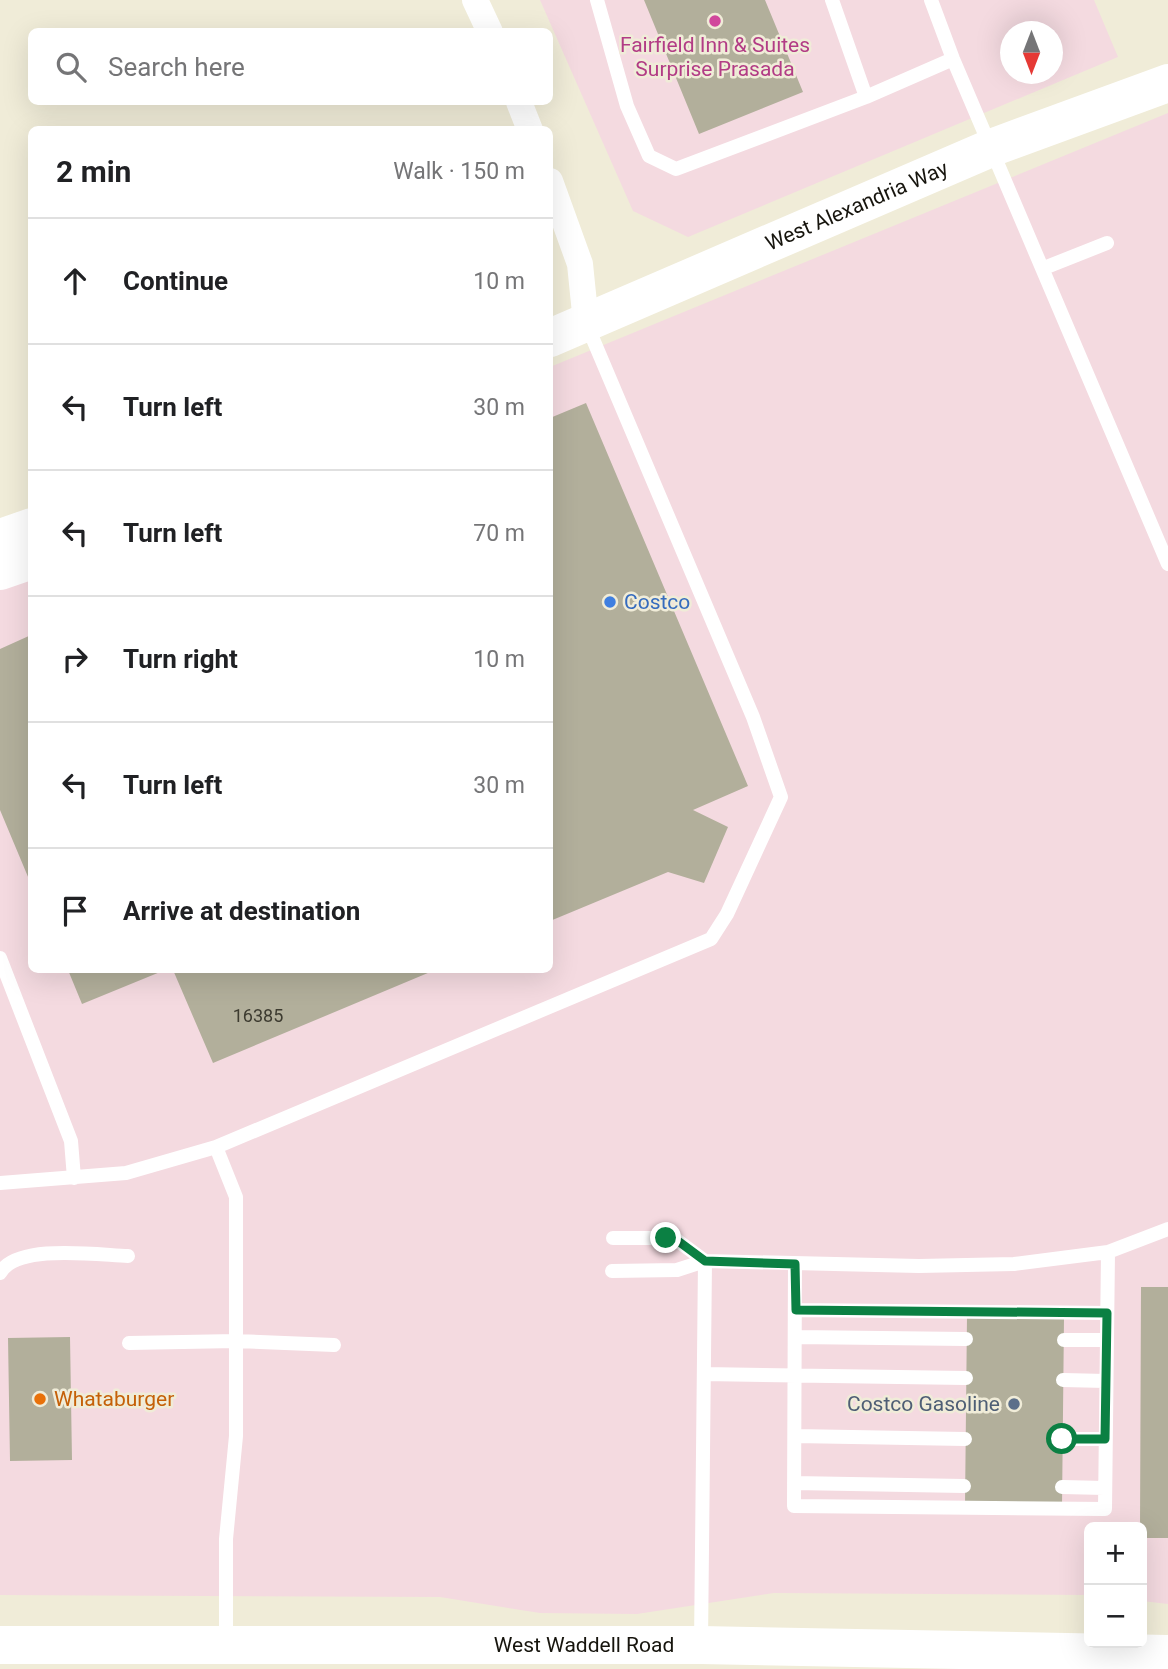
<!DOCTYPE html>
<meta charset="utf-8">
<style>
body{margin:0;font-family:Roboto,sans-serif;background:#f6f6f6;color:#202124}
.controls{position:absolute;right:21px;bottom:21px;display:grid;overflow:hidden;border-radius:10px;box-shadow:0 7px 28px #0002}
.controls button{width:63px;height:63px;display:grid;place-items:center;padding:0;border:0;border-bottom:2px solid #e0e0e0;background:#fff;color:#202124;font:35px sans-serif}
.compass{position:absolute;left:1000px;top:21px;width:63px;height:63px;border-radius:50%;background:#fff;box-shadow:0 7px 28px #0002;rotate:180deg}
.stop{position:absolute;width:21px;height:21px;margin:-16px;border:5px solid #0b8043;border-radius:50%;background:#fff}
.stop.end{background:#0b8043;border-color:#fff;box-shadow:0 2px 7px #0008}
.list{margin:0;padding:0;list-style:none}
h2{display:flex;justify-content:space-between;align-items:center;height:91px;margin:0;padding:0 28px;font-size:30px}
h2 small{font-size:23px;font-weight:400;color:#757577}
.list li{display:grid;grid-template-columns:46px 1fr auto;gap:21px;align-items:center;box-sizing:border-box;height:126px;padding:0 28px;border-top:2px solid #e0e0e0}
.list b{display:block;font-size:26px;white-space:nowrap}
.list em{font-size:23px;font-style:normal;color:#757577}
.icon{flex:none;width:38px;height:38px;fill:none;stroke:currentColor;stroke-width:2;stroke-linecap:round;stroke-linejoin:round}
.map{position:relative;flex:none;width:1168px;height:1669px;overflow:hidden}
.search{position:absolute;background:#fff;box-shadow:0 7px 28px #0002;left:28px;top:28px;width:525px;height:77px;display:flex;align-items:center;gap:18px;box-sizing:border-box;padding:0 24px;border-radius:10px;color:#757577;font-size:26px}
.panel{position:absolute;background:#fff;box-shadow:0 7px 28px #0002;left:28px;top:126px;width:525px;height:847px;border-radius:10px}
.map>svg:first-child{display:block}
.commercial{fill:#f4dae0;fill-rule:evenodd}
.building{fill:#b2af9b}
.lines{fill:none;stroke-linecap:round;stroke-linejoin:round}
.lane{stroke:#fff;stroke-width:14}
.street{stroke:#fff;stroke-width:26}
.secondary{stroke:#fff;stroke-width:38}
.route{stroke:#0b8043;stroke-width:9}
.hotel-dot{fill:#d1479c;stroke:#f0ecd8;stroke-width:2.5}
.shop-dot{fill:#3f7fe0;stroke:#f0ecd8;stroke-width:2.5}
.food-dot{fill:#e8710a;stroke:#f0ecd8;stroke-width:2.5}
.service-dot{fill:#5c6f8a;stroke:#f0ecd8;stroke-width:2.5}
.labels{text-anchor:middle;stroke-width:5;stroke-linejoin:round;paint-order:stroke}
.number-label{font-size:18px;fill:#3d3b30}
.hotel-label{font-size:21px;fill:#b23c85;stroke:#f0ecd8}
.street-label{font-size:21px;fill:#16140d;stroke:#f0ecd8}
.shop-label{font-size:21px;fill:#366cbe;stroke:#f0ecd8;text-anchor:start}
.food-label{font-size:21px;fill:#c56008;stroke:#f0ecd8;text-anchor:start}
.service-label{font-size:21px;fill:#4e5e75;stroke:#f0ecd8;text-anchor:end}
</style>
<div class="map">
<svg width="1168" height="1669" viewBox="0 0 1168 1669">
<rect width="100%" height="100%" fill="#f0ecd8"/>
<path class="commercial" d="M 540,0 L 1094,0 L 1118,57 L 688,237 L 633,211 ZM 1010,32 L 1052,32 L 1052,74 L 1010,74 Z
M 1168,113 L 1168,1604 L 1142,1601 L 1142,1527 L 1089,1527 L 1089,1595 L 774,1593 L 637,1614 L 540,1613 L 440,1597 L 0,1595 L 0,582 L 31,571 L 32,970 L 550,970 L 550,367 Z"/>
<path class="building" d="M 644,0 L 765,0 L 803,92 L 699,134 Z
M 586,403 L 748,786 L 693,810 L 728,827 L 704,883 L 668,872 L 550,921 L 550,418 Z
M 31,635 L 31,884 L 0,810 L 0,649 Z
M 68,970 L 165,970 L 82,1004 Z
M 173,970 L 435,970 L 213,1063 Z
M 1141,1287 L 1168,1287 L 1168,1538 L 1142,1538 L 1140,1527 Z
M 967,1316 L 1064,1318 L 1062,1506 L 965,1505 Z
M 70,1337 L 72,1460 L 10,1461 L 8,1338 Z"/>
<g class="lines">
<path class="lane" d="M 597,0 L 627,106 L 649,156 L 676,169 L 866,97
M 832,0 L 866,97 L 953,59
M 931,0 L 953,59 L 1168,564
M 1044,268 L 1107,243
M 0,958 L 71,1141 L 74,1178
M 216,1147 L 236,1197 L 236,1436 L 226,1539 L 226,1642
M 0,1183 L 126,1173 L 216,1147 L 711,939 L 727,914 L 781,797 L 753,717 L 587,325
M 613,1238 L 674,1238 L 705,1261
M 795,1264 L 794,1506 L 1105,1509 L 1108,1252
M 612,1271 L 677,1270 L 705,1261 L 919,1266 L 1014,1264 L 1108,1252 L 1168,1229
M 0,1273 C 17,1243 98,1255 128,1256
M 796,1310 L 1107,1313
M 796,1337 L 966,1339
M 1064,1340 L 1107,1340
M 129,1343 L 236,1341 L 334,1345
M 704,1374 L 966,1378
M 1063,1380 L 1106,1381
M 795,1436 L 965,1439
M 1062,1439 L 1105,1439
M 794,1483 L 964,1486
M 1062,1487 L 1105,1488
M 701,1644 L 705,1261"/>
<path class="street" d="M 475,0 L 490,32
M 519,102 L 530,130
M 550,181 L 580,264 L 586,323"/>
<g class="secondary">
<path id="s1" d="M 550,338 L 991,148 L 1168,83"/>
<path d="M 0,538 L 32,527"/>
<path d="M 0,571 L 32,560"/>
<path id="s2" d="M 0,1645 L 701,1645 L 1168,1654"/>
</g>
</g>
<g class="lines">
<path class="route" d="M 666,1238 L 674,1238 L 705,1261 L 795,1264 L 796,1310 L 1107,1313 L 1105,1439 L 1062,1439"/>
</g>
<circle class="hotel-dot" cx="715" cy="21" r="7"/>
<circle class="shop-dot" cx="610" cy="602" r="7"/>
<circle class="food-dot" cx="40" cy="1399" r="7"/>
<circle class="service-dot" cx="1014" cy="1404" r="7"/>
<g class="labels">
<g class="number-label">
<text x="258" y="1022">16385</text>
</g>
<g class="hotel-label">
<text x="715" y="52">Fairfield Inn &amp; Suites<tspan x="715" dy="24">Surprise Prasada</tspan></text>
</g>
<g class="street-label">
<text dy="7" stroke="none"><textPath href="#s1" startOffset="334">West Alexandria Way</textPath></text>
<text dy="7" stroke="none"><textPath href="#s2" startOffset="584">West Waddell Road</textPath></text>
</g>
<g class="shop-label">
<text x="624" y="609">Costco</text>
</g>
<g class="food-label">
<text x="54" y="1406">Whataburger</text>
</g>
<g class="service-label">
<text x="1000" y="1411">Costco Gasoline</text>
</g>
</g>
</svg>
<div class="controls">
<button>+</button>
<button>−</button>
</div>
<svg class="compass" viewBox="-18 -18 36 36"><path d="M0-13l5 13h-10z" fill="#e53935"/><path d="M0 13l5-13h-10z" fill="#757577"/></svg>
<div class="stop" style="left:1062px;top:1439px"></div>
<div class="stop end" style="left:666px;top:1238px"></div>
<div class="search"><svg class="icon" aria-label="search" viewBox="0 0 24 24"><circle cx="10" cy="10" r="6"/><path d="M15 15l6 6"/></svg>Search here</div>
<section class="panel">
<h2>2 min<small>Walk · 150 m</small></h2>
<ul class="list">
<li><svg class="icon" aria-label="ahead" viewBox="0 0 24 24"><path d="M12 20V5M6 11l6-6 6 6"/></svg><div><b>Continue</b></div><em>10 m</em></li>
<li><svg class="icon" aria-label="left" viewBox="0 0 24 24"><path d="M17 20v-9H6M10 6l-5 5 5 5"/></svg><div><b>Turn left</b></div><em>30 m</em></li>
<li><svg class="icon" aria-label="left" viewBox="0 0 24 24"><path d="M17 20v-9H6M10 6l-5 5 5 5"/></svg><div><b>Turn left</b></div><em>70 m</em></li>
<li><svg class="icon" aria-label="right" viewBox="0 0 24 24"><path d="M7 20v-9h11M14 6l5 5-5 5"/></svg><div><b>Turn right</b></div><em>10 m</em></li>
<li><svg class="icon" aria-label="left" viewBox="0 0 24 24"><path d="M17 20v-9H6M10 6l-5 5 5 5"/></svg><div><b>Turn left</b></div><em>30 m</em></li>
<li><svg class="icon" aria-label="arrive" viewBox="0 0 24 24"><path d="M6 21V4h12l-3 4 3 4H6"/></svg><div><b>Arrive at destination</b></div></li>
</ul>
</section>
</div>
